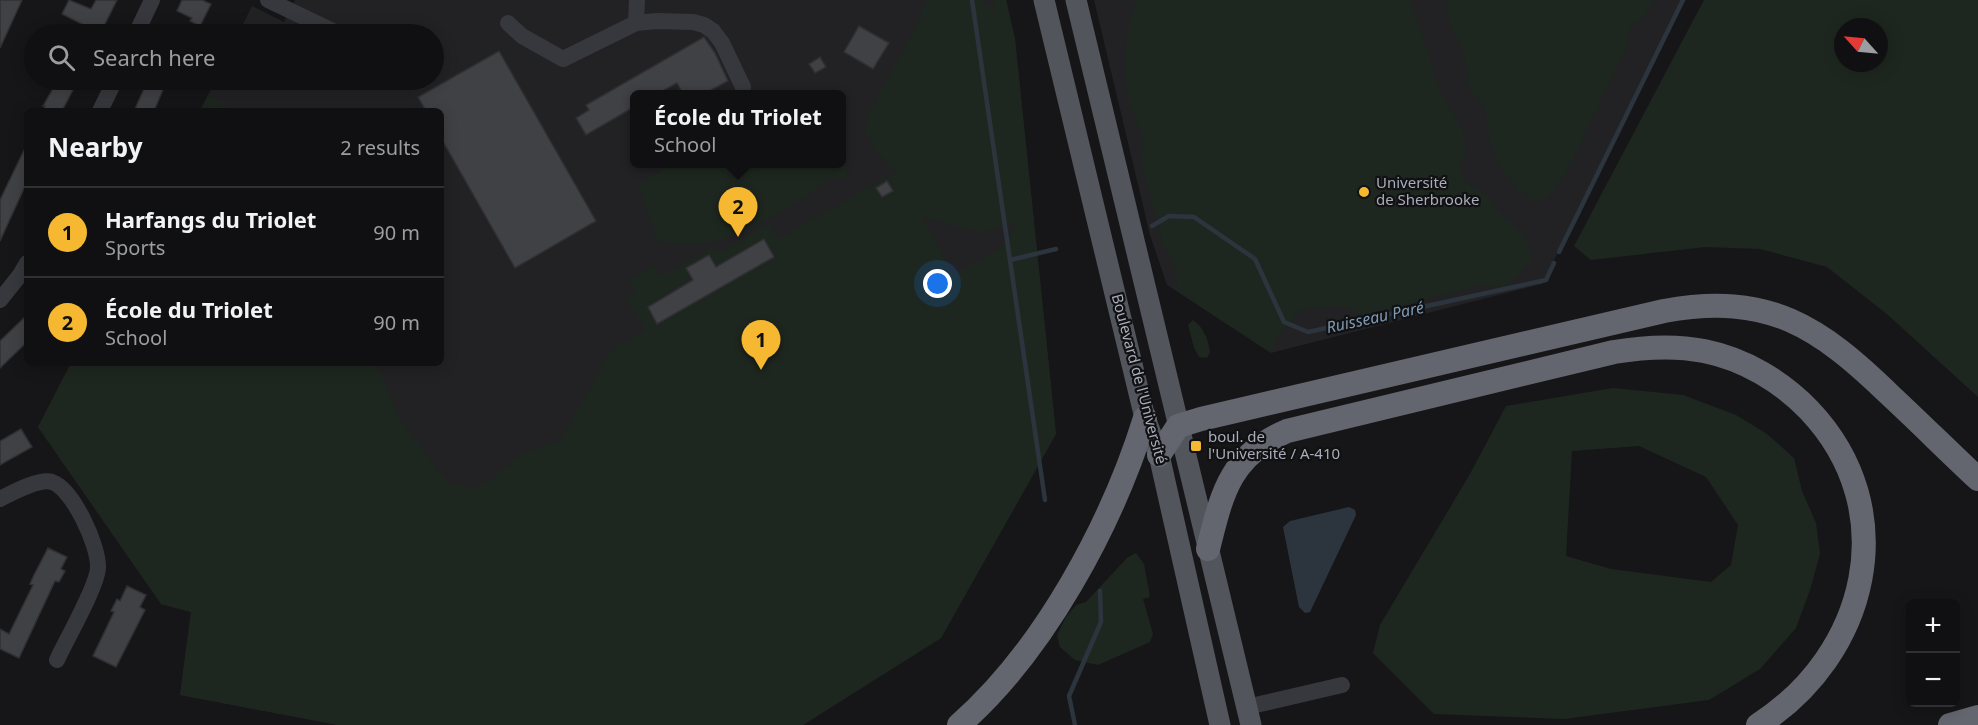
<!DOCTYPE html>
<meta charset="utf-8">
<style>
body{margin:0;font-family:"Noto Sans",sans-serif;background:#1e1e20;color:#f1f3f6}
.controls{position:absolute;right:18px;bottom:18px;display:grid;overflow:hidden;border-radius:9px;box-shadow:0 3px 15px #0003}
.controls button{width:54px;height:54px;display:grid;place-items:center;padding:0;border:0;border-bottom:2px solid #303032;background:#101012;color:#f1f3f6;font:30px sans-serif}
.compass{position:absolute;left:1834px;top:18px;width:54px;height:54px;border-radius:50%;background:#101012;box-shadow:0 3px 15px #0003;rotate:297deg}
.you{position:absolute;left:938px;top:284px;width:21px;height:21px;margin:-15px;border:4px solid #fff;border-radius:50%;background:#1a73e8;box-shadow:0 0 0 9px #1a73e833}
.badge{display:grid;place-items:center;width:39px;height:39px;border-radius:50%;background:#f6b831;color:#111;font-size:20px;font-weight:700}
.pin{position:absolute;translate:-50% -50px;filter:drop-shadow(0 2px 3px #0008)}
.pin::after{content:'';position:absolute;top:32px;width:21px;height:18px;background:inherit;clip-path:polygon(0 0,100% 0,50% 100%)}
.popup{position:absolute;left:630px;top:90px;width:216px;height:78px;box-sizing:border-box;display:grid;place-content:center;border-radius:9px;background:#101012;filter:drop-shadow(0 2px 4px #0005);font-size:20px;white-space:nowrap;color:#9c9d9f}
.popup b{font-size:22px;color:#f1f3f6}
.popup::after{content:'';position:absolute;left:50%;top:100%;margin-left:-12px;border:12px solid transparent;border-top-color:#101012}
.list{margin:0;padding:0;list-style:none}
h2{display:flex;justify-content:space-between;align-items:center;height:78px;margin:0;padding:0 24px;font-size:26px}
h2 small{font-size:20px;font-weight:400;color:#9c9d9f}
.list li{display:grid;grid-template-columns:39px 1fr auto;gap:18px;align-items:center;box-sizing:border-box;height:90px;padding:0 24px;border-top:2px solid #303032}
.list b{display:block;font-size:22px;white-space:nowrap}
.list p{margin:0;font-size:20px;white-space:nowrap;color:#9c9d9f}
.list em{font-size:20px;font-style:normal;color:#9c9d9f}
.icon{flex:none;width:33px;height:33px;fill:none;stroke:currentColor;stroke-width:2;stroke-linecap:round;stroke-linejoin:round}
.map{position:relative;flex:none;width:1978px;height:725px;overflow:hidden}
.search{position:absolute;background:#101012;box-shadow:0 3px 15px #0003;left:24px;top:24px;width:420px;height:66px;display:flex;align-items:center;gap:15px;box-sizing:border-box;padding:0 21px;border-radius:33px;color:#9c9d9f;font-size:22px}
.panel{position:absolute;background:#101012;box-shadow:0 3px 15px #0003;left:24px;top:108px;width:420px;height:258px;border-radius:9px}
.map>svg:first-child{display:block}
.built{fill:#222225;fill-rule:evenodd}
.green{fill:#1e271f;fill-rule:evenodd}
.water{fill:#2c353d}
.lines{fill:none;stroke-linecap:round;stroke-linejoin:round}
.stream{stroke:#2c353d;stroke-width:4.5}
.building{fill:#404145;stroke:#303034;stroke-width:1.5}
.minor{stroke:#37383d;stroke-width:16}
.major{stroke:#53555d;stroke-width:21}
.highway{stroke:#63666f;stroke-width:24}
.poi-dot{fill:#f6b831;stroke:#111113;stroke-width:2}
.labels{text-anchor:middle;stroke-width:4.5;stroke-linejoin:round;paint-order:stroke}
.poi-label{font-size:15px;fill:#a8adb9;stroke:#111113;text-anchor:start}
.street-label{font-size:15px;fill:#a8adb9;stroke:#111113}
.water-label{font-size:16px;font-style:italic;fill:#7e9ab4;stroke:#111113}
</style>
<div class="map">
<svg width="1978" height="725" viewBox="0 0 1978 725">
<rect width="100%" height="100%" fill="#161618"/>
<path class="built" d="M 295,0 L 1006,0 L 1015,39 L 1056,434 L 941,638 L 803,725 L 338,725 L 180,695 L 191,612 L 161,604 L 38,427 L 71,363 L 441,363 L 441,111 L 200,111 L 216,80 L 434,80 L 434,34 L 238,34 L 252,6 L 284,22 ZM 634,94 L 842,94 L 842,164 L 634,164 Z
M 1094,0 L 1685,0 L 1542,284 L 1271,353 L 1167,285 L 1150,235 Z"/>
<path class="green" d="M 927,0 L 981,0 L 996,10 L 993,0 L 1006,0 L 1015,39 L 1056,434 L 941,638 L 803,725 L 338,725 L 180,695 L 191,612 L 161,604 L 38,427 L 71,363 L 376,363 L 400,419 L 439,472 L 452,484 L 472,488 L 493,479 L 519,455 L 560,440 L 612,349 L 645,330 L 626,297 L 635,291 L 628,280 L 654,265 L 661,277 L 713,247 L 717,253 L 769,223 L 778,239 L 896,172 L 878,153 L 865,133 L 868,115 L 913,32 ZM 921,216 L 976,232 L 1015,224 C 1010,249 975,264 954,274 Z
M 1135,0 L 1410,0 L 1429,54 L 1436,82 L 1461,129 L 1467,151 L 1460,163 C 1463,185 1473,185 1488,198 C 1493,202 1494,208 1499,212 C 1517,231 1527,231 1532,260 L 1512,282 L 1502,287 L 1480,285 L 1364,315 L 1343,306 L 1317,309 L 1310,307 L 1298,312 L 1275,341 L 1271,353 L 1180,293 L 1173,263 L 1163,246 L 1159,225 L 1150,199 L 1150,189 L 1146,183 L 1140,155 L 1143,146 L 1142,135 L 1129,104 L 1125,78 L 1126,47 L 1130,19 L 1135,7 Z
M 1450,0 L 1653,0 L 1642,19 L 1630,26 L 1627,32 L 1627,46 L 1564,177 L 1547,197 L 1534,201 C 1502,182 1486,144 1486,108 L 1474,96 L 1468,84 L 1465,56 L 1453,32 L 1444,6 Z
M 1704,0 L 1978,0 L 1978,397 L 1888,315 L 1827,267 L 1760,249 L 1705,247 L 1591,260 L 1574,246 ZM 1843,27 L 1879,27 L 1879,63 L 1843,63 Z
M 208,95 L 232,111 L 200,111 Z
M 842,159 L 847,169 L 844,180 L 831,177 C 812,197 741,236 714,242 C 696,246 677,243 658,242 L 640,189 L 640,184 L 671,164 L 842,164 Z
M 1193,320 C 1204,328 1208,339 1210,352 L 1207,358 L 1199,357 L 1194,348 L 1188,325 Z
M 1613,388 L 1683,395 L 1736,415 L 1767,434 L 1794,458 L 1802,491 L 1816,523 L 1820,554 L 1810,590 L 1796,628 L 1760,669 L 1709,700 L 1564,719 L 1434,714 L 1373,653 L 1380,625 L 1470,474 L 1506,406 ZM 1639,446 L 1706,477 L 1738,525 L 1731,565 L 1711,582 L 1611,569 L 1566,556 L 1572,451 Z
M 1136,553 L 1144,564 L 1150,597 L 1143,599 L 1153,634 L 1150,642 L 1098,665 L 1075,660 L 1060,647 L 1057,635 L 1066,617 L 1076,605 L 1086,602 L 1127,558 Z"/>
<path class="water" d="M 1349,507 L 1355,510 L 1356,515 L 1310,612 L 1305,613 L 1299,607 L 1283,527 L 1290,521 Z"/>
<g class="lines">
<path class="stream" d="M 972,0 L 1045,500
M 1152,226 L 1169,216 L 1194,217 L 1255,259 L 1284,322 L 1308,332 L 1546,280 L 1554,263
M 1559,252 L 1683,0
M 1010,260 L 1056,249
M 1075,725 L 1069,696 L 1101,622 L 1100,591"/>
</g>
<path class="building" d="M 0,0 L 22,0 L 0,48 Z
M 69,0 L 91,9 L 96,0 L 117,0 L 100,34 L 79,34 L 84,25 L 62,14 Z
M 182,0 L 202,0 L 211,4 L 200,26 L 190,21 L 192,18 L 177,11 Z
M 859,26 L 889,43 L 873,69 L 844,52 Z
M 704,37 L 715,53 L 728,81 L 704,94 L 683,94 L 677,83 L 657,94 L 634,94 L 634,107 L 586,135 L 576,118 L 589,110 L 586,105 Z
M 499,51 L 596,221 L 515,268 L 441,138 L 441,111 L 426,111 L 418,97 Z
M 820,57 L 826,67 L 815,73 L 809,64 Z
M 58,80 L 78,80 L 62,111 L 43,111 L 45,106 L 43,106 Z
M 148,80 L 167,80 L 154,111 L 134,111 Z
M 27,144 L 27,182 L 0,241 L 0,200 Z
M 887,181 L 893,191 L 882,197 L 876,188 Z
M 764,239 L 774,257 L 657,324 L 648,307 L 693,280 L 686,268 L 709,255 L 716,267 Z
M 27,315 L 27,342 L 0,368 L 0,341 Z
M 21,429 L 32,447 L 0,465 L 0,441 Z
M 48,548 L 67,557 L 61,569 L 65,571 L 59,582 L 55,581 L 19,658 L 0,649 L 0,629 L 9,634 L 33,585 L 30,584 L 34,575 Z
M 127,586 L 146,595 L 140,607 L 145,610 L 116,667 L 93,656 L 114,612 L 111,611 L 117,599 L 120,601 Z"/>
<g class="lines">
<path class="minor" d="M 268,0 L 339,34
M 508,23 L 522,36 L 563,59 L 636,23 L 657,21 L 693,22 L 704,25 L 713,31 L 722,43 L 743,87
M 636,23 L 637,0
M 136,34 L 152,0
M 100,111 L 115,80
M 0,300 L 20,275 L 27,263
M 0,499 C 12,493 39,478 52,482 C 73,489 99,546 98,568 C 97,587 66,640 57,660
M 1247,707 L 1342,685"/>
<path class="major" d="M 1044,0 L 1145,418 L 1159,455 L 1220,725
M 1076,0 L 1251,725"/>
<path class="highway" d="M 1159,455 L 1178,426 L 1201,419 L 1664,311 C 1769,292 1819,326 1892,397 C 1921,424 1949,452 1978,479
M 1208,549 C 1222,494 1229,456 1287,431 L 1614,352 C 1644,347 1674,345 1704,351 C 1744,359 1781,381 1809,410 C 1904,510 1868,655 1758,725
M 959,725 C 1044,651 1112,524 1145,418
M 1950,725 L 1978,717"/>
</g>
<g class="poi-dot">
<circle cx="1364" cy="192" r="6"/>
<rect x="1190" y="440" width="12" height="12" rx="3"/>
</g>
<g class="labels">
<g class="poi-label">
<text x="1376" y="188">Université<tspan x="1376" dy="17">de Sherbrooke</tspan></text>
<text x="1208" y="442">boul. de<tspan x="1208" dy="17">l'Université / A-410</tspan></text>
</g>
<g class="street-label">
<text transform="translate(1139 379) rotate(75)" y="5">Boulevard de l'Université</text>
</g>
<g class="water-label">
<text transform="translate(1375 317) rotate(-12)" y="6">Ruisseau Paré</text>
</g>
</g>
</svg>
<div class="controls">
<button>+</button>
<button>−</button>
</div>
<svg class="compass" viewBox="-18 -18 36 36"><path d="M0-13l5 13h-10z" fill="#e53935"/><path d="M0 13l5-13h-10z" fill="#9c9d9f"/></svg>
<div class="you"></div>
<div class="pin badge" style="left:761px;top:370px">1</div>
<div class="pin badge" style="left:738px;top:237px">2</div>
<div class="popup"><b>École du Triolet</b>School</div>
<div class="search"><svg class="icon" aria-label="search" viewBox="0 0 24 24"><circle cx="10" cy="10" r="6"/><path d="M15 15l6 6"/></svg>Search here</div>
<section class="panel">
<h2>Nearby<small>2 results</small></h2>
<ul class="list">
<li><span class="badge">1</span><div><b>Harfangs du Triolet</b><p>Sports</p></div><em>90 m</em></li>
<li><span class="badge">2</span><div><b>École du Triolet</b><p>School</p></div><em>90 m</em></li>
</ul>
</section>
</div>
